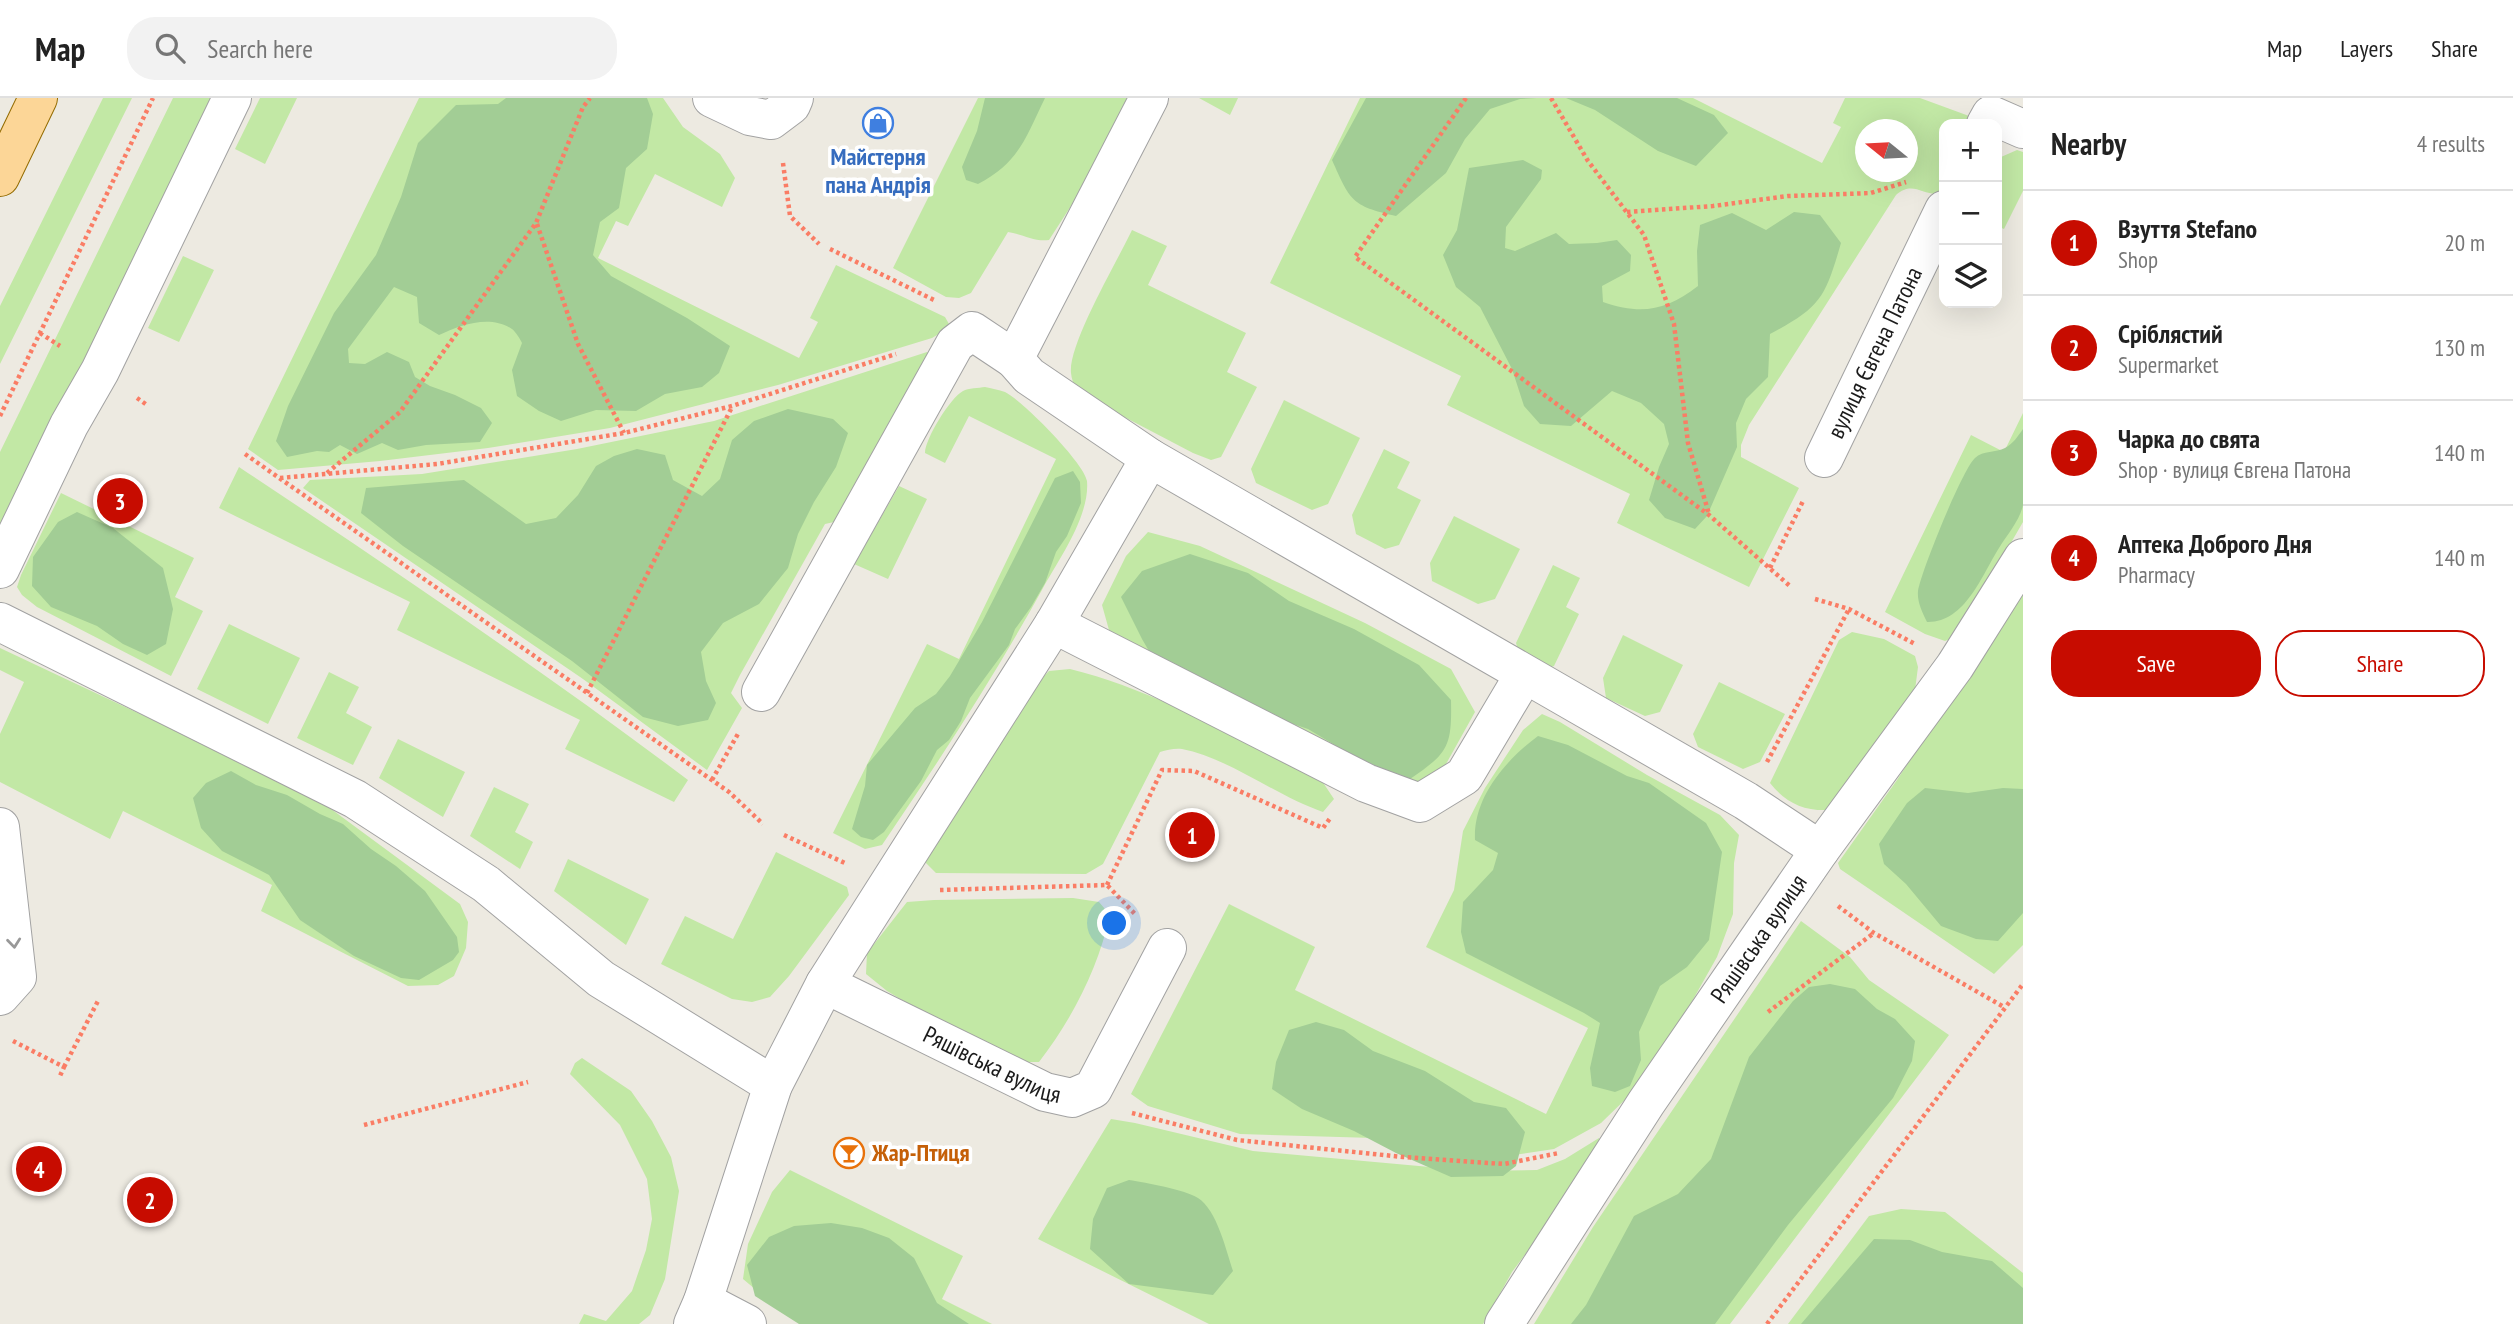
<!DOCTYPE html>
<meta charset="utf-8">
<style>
body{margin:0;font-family:"PT Sans Narrow",sans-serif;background:#f2f2f2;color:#222}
.controls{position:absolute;right:21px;top:21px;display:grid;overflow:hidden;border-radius:14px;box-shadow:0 7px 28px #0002}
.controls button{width:63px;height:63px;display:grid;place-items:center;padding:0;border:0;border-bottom:2px solid #e0e0e0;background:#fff;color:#222;font:35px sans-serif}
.compass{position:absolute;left:1855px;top:21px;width:63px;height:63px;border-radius:50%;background:#fff;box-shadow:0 7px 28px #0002;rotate:288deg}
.you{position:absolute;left:1115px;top:826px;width:24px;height:24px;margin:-18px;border:5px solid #fff;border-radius:50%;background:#1a73e8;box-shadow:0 0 0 10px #1a73e833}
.badge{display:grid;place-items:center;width:46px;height:46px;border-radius:50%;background:#c70c00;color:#fff;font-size:23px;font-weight:700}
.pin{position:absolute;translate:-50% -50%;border:4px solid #fff;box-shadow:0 2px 7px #0006}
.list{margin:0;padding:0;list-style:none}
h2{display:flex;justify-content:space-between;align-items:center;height:91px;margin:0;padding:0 28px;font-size:30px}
h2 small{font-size:23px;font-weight:400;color:#767676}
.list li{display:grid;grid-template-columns:46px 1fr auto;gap:21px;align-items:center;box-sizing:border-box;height:105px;padding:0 28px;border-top:2px solid #e0e0e0}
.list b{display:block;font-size:26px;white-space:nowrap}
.list p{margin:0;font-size:23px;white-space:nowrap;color:#767676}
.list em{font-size:23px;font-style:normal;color:#767676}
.actions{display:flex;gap:14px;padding:21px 28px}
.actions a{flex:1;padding:16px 0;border:2px solid #c70c00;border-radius:28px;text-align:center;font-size:24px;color:#c70c00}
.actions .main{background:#c70c00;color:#fff}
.icon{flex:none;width:38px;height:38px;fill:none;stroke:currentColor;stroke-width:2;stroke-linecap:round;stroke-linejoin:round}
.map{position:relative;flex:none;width:2023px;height:1226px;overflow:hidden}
header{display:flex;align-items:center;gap:42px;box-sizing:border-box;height:98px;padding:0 35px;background:#fff;border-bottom:2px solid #e0e0e0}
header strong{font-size:33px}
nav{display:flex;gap:38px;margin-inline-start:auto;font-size:24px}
.search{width:490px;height:63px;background:#f2f2f2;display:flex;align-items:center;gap:18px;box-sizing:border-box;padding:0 24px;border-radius:28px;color:#767676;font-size:26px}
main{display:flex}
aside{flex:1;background:#fff}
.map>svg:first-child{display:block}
.grass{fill:#c2e8a5;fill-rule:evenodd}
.forest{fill:#a2cd95}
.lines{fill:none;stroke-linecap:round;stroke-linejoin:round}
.minor-casing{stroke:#a2a2a2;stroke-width:40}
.major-casing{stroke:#936b00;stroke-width:40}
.path{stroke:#fa7d65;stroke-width:4.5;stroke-dasharray:3.5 3.5;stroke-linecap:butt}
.minor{stroke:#fff;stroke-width:38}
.major{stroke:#fcd697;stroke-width:38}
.oneway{stroke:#989898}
.labels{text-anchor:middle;stroke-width:7;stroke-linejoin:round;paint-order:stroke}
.shop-label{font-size:24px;font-weight:bold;fill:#366cbe;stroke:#fff}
.street-label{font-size:24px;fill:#1b1b1b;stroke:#fff}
.food-label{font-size:24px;font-weight:bold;fill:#c56008;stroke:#fff;text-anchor:start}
</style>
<header>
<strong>Map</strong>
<div class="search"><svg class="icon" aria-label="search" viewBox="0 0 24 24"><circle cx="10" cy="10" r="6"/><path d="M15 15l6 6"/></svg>Search here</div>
<nav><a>Map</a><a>Layers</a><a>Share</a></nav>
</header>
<main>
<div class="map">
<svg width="2023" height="1226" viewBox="0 0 2023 1226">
<rect width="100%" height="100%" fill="#edeae1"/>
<path class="grass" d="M 103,0 L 132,0 L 0,266 L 0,208 Z
M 173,0 L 213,0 L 0,438 L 0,354 Z
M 260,0 L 297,0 L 265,66 L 235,51 Z
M 419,0 L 663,0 L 683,29 L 720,56 L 735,80 L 722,109 L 655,76 L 628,128 L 616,123 L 598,160 L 799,260 L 818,224 L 810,220 L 836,167 L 945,219 L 949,226 L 944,233 L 932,240 L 778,287 L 610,330 L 488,350 L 380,363 L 278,372 L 248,351 Z
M 978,0 L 1136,0 L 1111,46 L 1049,142 C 1034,144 1022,136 1008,134 L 971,195 L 959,200 L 946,199 L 893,170 Z
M 1199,0 L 1238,0 L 1230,17 Z
M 1360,0 L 1693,0 L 1822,65 L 1841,29 L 1833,25 L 1845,0 L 1920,0 L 1980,22 L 1979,26 L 1944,26 L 1944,95 C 1923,100 1914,81 1896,97 L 1749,327 L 1741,347 L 1741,359 L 1799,390 L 1749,489 L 1617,425 L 1630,396 L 1447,307 L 1461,278 L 1270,185 ZM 1866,32 L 1908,32 L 1908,74 L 1866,74 Z
M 2017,52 L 2023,54 L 2023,93 L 2004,131 L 1997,128 L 1997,68 L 2001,59 Z
M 1132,132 L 1167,148 L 1148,187 L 1246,235 L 1227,274 L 1257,289 L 1221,359 L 1211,362 L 1193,355 L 1088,300 C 1079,294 1072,287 1071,275 C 1068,246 1118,162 1132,132 Z
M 183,158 L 214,172 L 179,244 L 148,230 Z
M 927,254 L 937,263 L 845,427 L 834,424 L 825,426 L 740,577 L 731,595 L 742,610 L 707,672 L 583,581 L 303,390 L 310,382 L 422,376 L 577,351 L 714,323 Z
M 985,289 C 991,290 999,292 1005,294 C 1022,302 1085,366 1087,383 C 1090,418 1059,461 1043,490 C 994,579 939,663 882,747 L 865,751 L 833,735 L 927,546 L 959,561 L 1056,361 L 969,318 L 945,365 L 925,355 C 925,341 950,300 963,293 C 968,290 979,290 985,289 Z
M 1284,302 L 1360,340 L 1328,406 L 1312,412 L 1256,385 L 1251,371 Z
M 2023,315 L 2023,424 L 1957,538 L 1945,543 L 1925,536 L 1885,514 L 1971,337 L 2004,354 Z
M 1384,351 L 1410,364 L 1397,390 L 1421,402 L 1399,447 L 1385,451 L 1356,436 L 1352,417 Z
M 239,369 C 391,470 542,572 688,682 L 674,704 L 565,651 L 580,622 L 397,532 L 410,504 L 219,410 Z
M 899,388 L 927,401 L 888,481 L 854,466 Z
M 61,395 L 194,460 L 175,499 L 203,513 L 171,578 L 37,509 L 22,497 L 17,489 L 21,477 Z
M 1454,418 L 1520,451 L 1495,501 L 1478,506 L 1432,483 L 1430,465 Z
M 1148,434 L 1200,448 L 1365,525 L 1451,571 L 1475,614 L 1441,675 L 1420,684 L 1396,683 L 1140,559 L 1109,532 L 1102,507 L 1126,458 Z
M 1553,467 L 1580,480 L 1566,509 L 1579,516 L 1554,568 L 1542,572 L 1521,562 L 1516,545 Z
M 2023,488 L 2023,847 L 1994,876 L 1840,771 L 1838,765 L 1897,682 Z
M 229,526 L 300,560 L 268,626 L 197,591 Z
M 1852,534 L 1884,541 L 1915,558 L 1918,569 L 1915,592 L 1828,712 C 1803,713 1785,704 1770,685 L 1839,542 Z
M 1623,537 L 1683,567 L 1660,614 L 1645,618 L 1606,600 L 1603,580 Z
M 0,550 L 291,687 L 323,705 L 460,806 L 468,824 L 466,850 L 454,878 L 438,887 L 408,888 L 261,813 L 272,787 L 123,713 L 110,741 L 0,684 L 0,636 L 24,584 L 0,572 Z
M 1070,571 C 1159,593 1240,642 1322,683 L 1334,701 L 1323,714 C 1276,698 1229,660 1182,651 C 1175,650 1167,652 1160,654 L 1103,766 L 1086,776 L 936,775 L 924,763 L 1030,592 L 1049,573 Z
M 329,574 L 359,589 L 346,615 L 372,629 L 353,667 L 297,640 Z
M 1719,584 L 1785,616 L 1760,664 L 1743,671 L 1698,649 L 1693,636 Z
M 1542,616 L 1560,624 L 1647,677 L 1720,717 L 1739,737 L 1734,765 L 1733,816 L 1717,859 L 1686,914 L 1636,991 L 1601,1025 L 1554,1051 L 1500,1059 L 1374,1040 L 1240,1036 L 1148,1008 L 1131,996 L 1229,806 L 1315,849 L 1295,892 L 1546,1016 L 1588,930 L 1426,849 L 1454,792 L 1463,733 L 1485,690 L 1523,632 Z
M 398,641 L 465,674 L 443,719 L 379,680 Z
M 494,689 L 529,706 L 515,734 L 533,744 L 520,771 L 470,738 Z
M 776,754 L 847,789 L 849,797 L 789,878 L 770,899 L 752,904 L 732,901 L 661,866 L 685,818 L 733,841 Z
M 568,761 L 649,801 L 626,847 L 554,793 Z
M 1073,800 L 1099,804 L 1110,817 C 1098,870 1073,920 1039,964 L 1011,964 L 979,948 L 887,893 L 866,876 L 867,855 L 907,804 L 934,802 Z
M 1801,823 L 1850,859 L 1869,882 L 1949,937 L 1730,1226 L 1534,1226 L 1593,1129 Z
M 582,960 L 631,993 L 652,1023 L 671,1059 L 679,1093 L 665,1181 L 650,1217 L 639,1226 L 579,1226 L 584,1216 L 606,1223 L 632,1193 L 646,1152 L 652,1121 L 647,1081 L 620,1027 L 570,976 L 575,965 Z
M 1111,1021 L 1135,1025 L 1253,1053 L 1474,1073 L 1537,1072 L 1565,1061 L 1599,1040 L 1603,1046 L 1573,1092 L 1512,1174 L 1483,1226 L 1209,1226 L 1038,1141 Z
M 790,1072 L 963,1158 L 942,1201 L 992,1226 L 803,1226 L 779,1211 L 743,1181 L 748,1146 L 772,1094 Z
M 1901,1111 L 1945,1114 L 2023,1175 L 2023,1226 L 1788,1226 L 1869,1118 Z"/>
<path class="forest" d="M 506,0 L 647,0 L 653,16 L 647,51 L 626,70 L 619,110 L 600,124 L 593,157 L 611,178 L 687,220 L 730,248 L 719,275 L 702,289 L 665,296 L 636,313 L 596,312 L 561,323 L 539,313 L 517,298 L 512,272 L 522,245 C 520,241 516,234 512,231 C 490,216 460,227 439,237 L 419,225 L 417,199 L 394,189 L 348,251 L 349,265 L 365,266 L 387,254 L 409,264 L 415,279 L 430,288 L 455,297 L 481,310 L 492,325 L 480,344 L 426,347 L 398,352 L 382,345 L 357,356 L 340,347 L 329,354 L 317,353 L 287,359 L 276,343 L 288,308 L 334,215 L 376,157 L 401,99 L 418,45 L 456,7 L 498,6 Z
M 985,0 L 1045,0 C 1026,39 1019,65 978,86 L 966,82 L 962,69 L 977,33 Z
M 1366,0 L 1537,0 L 1520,1 L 1490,11 L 1465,41 L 1446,75 L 1396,118 C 1351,108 1350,102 1332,62 Z
M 1566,0 L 1677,0 L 1714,17 L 1728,35 L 1696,68 L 1658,53 L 1595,12 Z
M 1523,62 L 1542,72 L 1541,81 L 1506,129 L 1505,150 L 1515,153 L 1556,135 L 1569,146 L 1597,145 L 1617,142 L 1631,157 L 1630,173 L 1602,188 L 1603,204 C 1641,217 1666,213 1698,188 L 1697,153 L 1700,127 L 1732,115 L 1766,132 L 1794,114 L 1820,117 L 1841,145 C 1825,200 1821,209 1770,236 L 1768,279 L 1746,301 L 1736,325 L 1737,349 L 1707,418 L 1695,431 L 1665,420 L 1649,402 L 1659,369 L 1669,346 L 1664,326 L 1641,305 L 1612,293 L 1571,328 L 1540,326 L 1524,308 L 1512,271 L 1480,209 L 1456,189 L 1443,157 L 1457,132 L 1469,70 Z
M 788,311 L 833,321 L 848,335 L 836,369 L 814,404 L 798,436 L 788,470 L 759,506 L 723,525 L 701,554 L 706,583 L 716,605 L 708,622 L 678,628 L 643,619 L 572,563 L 403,448 L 361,415 L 366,390 L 464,382 L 526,426 L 556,420 L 578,397 L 596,368 L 614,358 L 637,351 L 665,357 L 673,382 L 702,398 L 720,381 L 732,342 L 754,323 Z
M 2023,331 C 2023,351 2023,389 2023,407 C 2020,422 2007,437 1999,450 C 1982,477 1965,525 1927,524 C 1922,514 1917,504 1918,493 C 1921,474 1962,372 1975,360 C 1983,352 1996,355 2005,350 C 2013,346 2018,338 2023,331 Z
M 1073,373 L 1080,384 L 1081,405 L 1067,438 L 1056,454 L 1045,485 L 1031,509 L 1015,531 L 1009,547 L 970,600 L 961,623 L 949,642 L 937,652 L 921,683 L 884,734 L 873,742 L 861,739 L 852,731 L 865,688 L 867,667 L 915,610 L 936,596 L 950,578 L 982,524 L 1055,380 Z
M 77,414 L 113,430 L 163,470 L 173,511 L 166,546 L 147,557 L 123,546 L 97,528 L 51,509 L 32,488 L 33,459 L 58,424 Z
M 1190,456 L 1248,475 L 1289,503 L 1354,531 L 1419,567 L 1451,602 C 1452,649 1448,655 1410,681 L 1368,667 L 1308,631 L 1269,618 L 1222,590 L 1156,565 L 1142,541 L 1121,499 L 1142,473 Z
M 1538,638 L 1568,647 L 1627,678 L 1649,685 L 1706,725 L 1722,754 L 1709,842 L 1687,869 L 1660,888 L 1639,934 L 1641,962 L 1630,988 L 1615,994 L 1592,988 L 1590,970 L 1600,925 L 1584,915 L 1466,855 L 1461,834 L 1463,804 L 1493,772 L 1498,755 L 1475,742 C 1473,699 1506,662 1538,638 Z
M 231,673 L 256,687 L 287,697 L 320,716 L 343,726 L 371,751 L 396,768 L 425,793 L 457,839 L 459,854 L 453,862 L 419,882 L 401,880 L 354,858 L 300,822 L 269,777 L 222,753 L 201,730 L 193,700 L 206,685 Z
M 1925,690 L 1968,695 L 2003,690 L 2023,691 L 2023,815 L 1998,843 L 1976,841 L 1941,828 L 1906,786 L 1884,766 L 1879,746 L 1907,705 Z
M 1830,886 L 1855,891 L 1877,911 L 1895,921 L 1915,943 L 1912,963 L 1893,1000 L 1788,1127 L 1715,1226 L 1571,1226 L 1586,1207 L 1634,1118 L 1678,1096 L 1711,1061 L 1749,959 L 1793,903 L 1809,889 Z
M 1316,924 L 1344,932 L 1373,953 L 1425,973 L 1474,1004 L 1506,1010 L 1525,1034 L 1516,1068 L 1503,1078 L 1451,1079 L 1396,1055 L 1354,1033 L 1302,1011 L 1272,991 L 1276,964 L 1289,932 Z
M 1129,1082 C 1147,1085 1183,1091 1198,1100 C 1217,1112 1226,1152 1233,1173 L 1213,1197 L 1129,1186 L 1090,1151 L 1093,1121 L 1107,1090 Z
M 831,1125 L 862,1130 L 889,1140 L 914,1160 L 937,1205 L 969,1226 L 799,1226 L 755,1198 L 747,1167 L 769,1139 L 794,1128 Z
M 1874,1141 L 1910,1142 L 1942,1154 L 1992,1163 L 2023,1190 L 2023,1226 L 1801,1226 Z"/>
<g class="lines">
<g class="minor-casing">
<g id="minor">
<path d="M 712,0 L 750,18 L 771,22 L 791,7 L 794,0"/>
<path d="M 1149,0 L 1014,261 L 1029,278 L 1150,360 L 1746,703 L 1820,752"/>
<path d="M 1986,26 L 1991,17 L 2023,31"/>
<path id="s1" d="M 1824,360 L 1944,112"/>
<path d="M 0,471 L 69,327 L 100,273 L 232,0"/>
<path d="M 0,524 L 355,701 L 486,786 L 601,881 L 773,987"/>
<path d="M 1054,526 L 1366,685 L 1420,705 L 1464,678 L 1524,577"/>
<path d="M 761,594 L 955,246 L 972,233 L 1014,261"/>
<path d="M 0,729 L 17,879 L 0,898"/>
<path id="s2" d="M 825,886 L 1045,994 L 1072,1000 L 1093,991 L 1167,850"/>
<path d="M 703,1203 L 747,1226"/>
<path d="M 693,1226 L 703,1203 L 773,987 L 825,886 L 1054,526 L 1150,360"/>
<path id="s3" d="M 1504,1226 L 1646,1005 L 1820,752 L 1955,568 L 2023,460"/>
</g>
</g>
<g class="major-casing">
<path id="major" d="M 0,79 L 38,0"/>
</g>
<path class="path" d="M 1466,0 L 1355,159 L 1709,417 L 1791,489
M 1551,0 L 1588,63 L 1644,137 L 1674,226 L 1688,345 L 1709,416
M 783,65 L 790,118 L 819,146
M 1627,114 L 1713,108 L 1788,98 L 1871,95 L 1906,84
M 537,126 L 578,246 L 624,335
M 830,151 L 936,203
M 40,235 L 60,248
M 137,300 L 147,307
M 0,318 L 153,0
M 245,356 L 729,694 L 763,726
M 327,375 L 400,314 L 536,125 L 583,9 L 590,0
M 280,380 L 437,366 L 624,335 L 732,308 L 896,256
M 1770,470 L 1804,401
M 1815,501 L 1849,511 L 1915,546
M 587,595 L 732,309
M 1767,664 L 1849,511
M 712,682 L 739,634
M 784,737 L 847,766
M 1107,787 L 1162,672 L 1194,673 L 1323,730 L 1331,719
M 940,792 L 1107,787 L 1135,816
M 1838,808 L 1874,835 L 2004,909
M 1768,914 L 1874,835
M 13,943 L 64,969 L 60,978
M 64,969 L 99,901
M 1132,1015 L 1237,1042 L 1403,1059 L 1504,1066 L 1559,1055
M 364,1027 L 528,984
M 1767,1226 L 2023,886"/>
<use href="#minor" class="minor"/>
<use href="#major" class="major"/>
</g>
<defs><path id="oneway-chevron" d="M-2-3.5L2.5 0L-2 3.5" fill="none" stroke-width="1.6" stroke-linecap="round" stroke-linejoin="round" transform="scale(1.75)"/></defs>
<use class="oneway" href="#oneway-chevron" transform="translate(14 845) rotate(84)"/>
<defs>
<g id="shop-ring" transform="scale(1.575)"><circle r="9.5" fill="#fff" stroke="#3f7fe0" stroke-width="1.5"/><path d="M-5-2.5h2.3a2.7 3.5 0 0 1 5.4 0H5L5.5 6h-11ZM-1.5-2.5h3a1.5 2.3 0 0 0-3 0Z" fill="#3f7fe0"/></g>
<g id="bar-ring" transform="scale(1.575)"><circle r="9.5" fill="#fff" stroke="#e8710a" stroke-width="1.5"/><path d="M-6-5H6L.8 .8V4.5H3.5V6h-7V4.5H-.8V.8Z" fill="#e8710a"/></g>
</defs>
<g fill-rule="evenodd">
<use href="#shop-ring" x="878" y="25"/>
<use href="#bar-ring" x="849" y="1055"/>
</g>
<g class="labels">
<g class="shop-label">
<text x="878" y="67">Майстерня<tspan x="878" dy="28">пана Андрія</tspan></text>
</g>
<g class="street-label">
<text dy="8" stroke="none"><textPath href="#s1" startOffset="117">вулиця Євгена Патона</textPath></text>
<text dy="8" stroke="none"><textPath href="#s3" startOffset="462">Ряшівська вулиця</textPath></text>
<text dy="8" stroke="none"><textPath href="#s2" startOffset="186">Ряшівська вулиця</textPath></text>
</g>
<g class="food-label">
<text x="872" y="1063">Жар-Птиця</text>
</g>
</g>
</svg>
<div class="controls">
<button>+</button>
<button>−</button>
<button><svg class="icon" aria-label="layers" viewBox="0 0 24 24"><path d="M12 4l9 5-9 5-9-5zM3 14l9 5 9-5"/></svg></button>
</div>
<svg class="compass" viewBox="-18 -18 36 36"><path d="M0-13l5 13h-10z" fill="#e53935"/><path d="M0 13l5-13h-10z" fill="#767676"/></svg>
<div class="you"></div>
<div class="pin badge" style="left:1192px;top:737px">1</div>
<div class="pin badge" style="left:150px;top:1102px">2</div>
<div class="pin badge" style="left:120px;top:403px">3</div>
<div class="pin badge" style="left:39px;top:1071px">4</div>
</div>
<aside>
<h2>Nearby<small>4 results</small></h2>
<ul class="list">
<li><span class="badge">1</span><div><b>Взуття Stefano</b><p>Shop</p></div><em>20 m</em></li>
<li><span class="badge">2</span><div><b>Сріблястий</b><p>Supermarket</p></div><em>130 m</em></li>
<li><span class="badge">3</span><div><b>Чарка до свята</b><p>Shop · вулиця Євгена Патона</p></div><em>140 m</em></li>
<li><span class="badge">4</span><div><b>Аптека Доброго Дня</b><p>Pharmacy</p></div><em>140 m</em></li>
</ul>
<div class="actions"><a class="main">Save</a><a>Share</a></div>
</aside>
</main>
